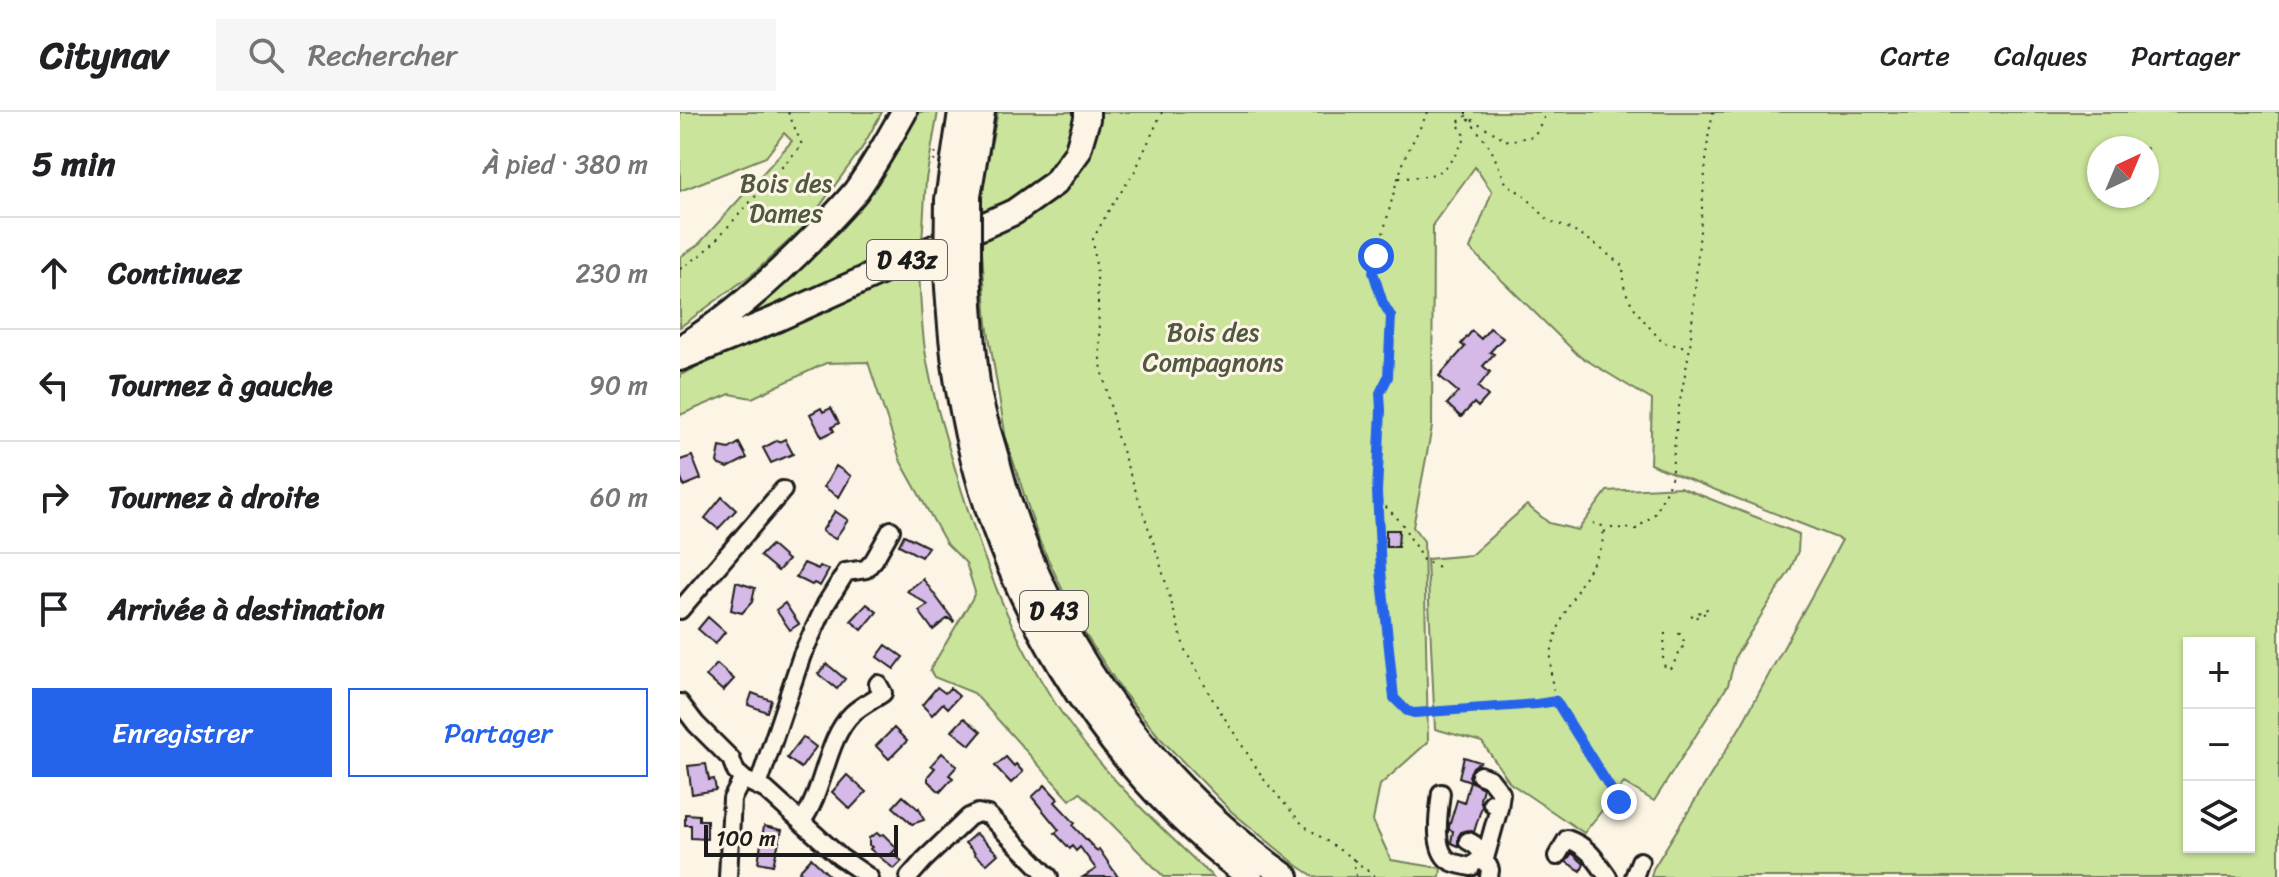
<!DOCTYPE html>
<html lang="fr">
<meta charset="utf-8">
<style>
body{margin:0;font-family:Sriracha,sans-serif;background:#f6f6f6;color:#202124}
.controls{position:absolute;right:24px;bottom:24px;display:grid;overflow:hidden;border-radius:0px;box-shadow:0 2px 6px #0004}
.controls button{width:72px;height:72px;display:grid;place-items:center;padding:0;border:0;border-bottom:2px solid #e0e0e0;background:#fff;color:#202124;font:40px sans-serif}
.compass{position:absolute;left:1407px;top:24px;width:72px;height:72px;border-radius:50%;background:#fff;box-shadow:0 2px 6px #0004;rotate:44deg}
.scale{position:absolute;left:24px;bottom:20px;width:194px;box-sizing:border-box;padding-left:8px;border:4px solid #1c1c1c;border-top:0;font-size:22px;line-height:28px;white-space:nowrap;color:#1c1c1c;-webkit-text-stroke:6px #fcf5e5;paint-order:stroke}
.stop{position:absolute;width:24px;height:24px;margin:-18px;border:6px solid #2563eb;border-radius:50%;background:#fff}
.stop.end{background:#2563eb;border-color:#fff;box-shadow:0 2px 8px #0008}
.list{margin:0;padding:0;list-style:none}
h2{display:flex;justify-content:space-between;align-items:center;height:104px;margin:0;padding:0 32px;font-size:34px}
h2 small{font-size:26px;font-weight:400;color:#757577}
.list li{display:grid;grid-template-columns:52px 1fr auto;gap:24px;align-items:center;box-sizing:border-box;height:112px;padding:0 32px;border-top:2px solid #e0e0e0}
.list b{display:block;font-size:30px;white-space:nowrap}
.list em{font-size:26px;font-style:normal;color:#757577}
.actions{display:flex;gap:16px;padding:24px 32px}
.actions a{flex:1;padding:18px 0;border:2px solid #2563eb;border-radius:0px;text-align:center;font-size:28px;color:#2563eb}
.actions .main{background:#2563eb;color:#fff}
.icon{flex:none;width:44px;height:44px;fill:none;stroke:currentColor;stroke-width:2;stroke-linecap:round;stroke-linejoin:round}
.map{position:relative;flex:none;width:1599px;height:765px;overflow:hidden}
header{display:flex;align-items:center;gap:48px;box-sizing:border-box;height:112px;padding:0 40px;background:#fff;border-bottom:2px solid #e0e0e0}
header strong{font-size:38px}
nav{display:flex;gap:44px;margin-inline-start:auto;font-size:28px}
.search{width:560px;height:72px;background:#f6f6f6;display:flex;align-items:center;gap:20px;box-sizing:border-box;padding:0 28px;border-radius:0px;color:#757577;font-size:30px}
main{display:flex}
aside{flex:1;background:#fff}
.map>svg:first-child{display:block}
.green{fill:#cae59b;stroke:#73805c;stroke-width:2;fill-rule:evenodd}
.building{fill:#d5b9e7;stroke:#1c1c1c;stroke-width:2}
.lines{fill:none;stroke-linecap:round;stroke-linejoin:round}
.minor-casing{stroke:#1c1c1c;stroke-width:22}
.highway-casing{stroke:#1c1c1c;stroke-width:30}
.path{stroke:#1c1c1c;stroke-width:2;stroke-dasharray:2 6;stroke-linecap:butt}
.minor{stroke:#fcf5e5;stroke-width:16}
.highway{stroke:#fcf5e5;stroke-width:24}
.highway-bridge-casing{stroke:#1c1c1c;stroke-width:30;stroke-linecap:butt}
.highway-bridge{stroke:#fcf5e5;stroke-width:24}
.route{stroke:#2563eb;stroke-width:10}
.labels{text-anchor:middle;stroke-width:6;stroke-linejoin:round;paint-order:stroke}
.shield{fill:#fcf5e5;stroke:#5f5d58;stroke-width:2}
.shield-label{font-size:24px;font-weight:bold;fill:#1c1c1c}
.park-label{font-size:26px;fill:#505842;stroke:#fcf5e5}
</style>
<header>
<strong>Citynav</strong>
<div class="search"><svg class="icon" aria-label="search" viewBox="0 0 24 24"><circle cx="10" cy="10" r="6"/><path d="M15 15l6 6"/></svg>Rechercher</div>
<nav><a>Carte</a><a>Calques</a><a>Partager</a></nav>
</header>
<main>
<aside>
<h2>5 min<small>À pied · 380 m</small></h2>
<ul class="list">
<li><svg class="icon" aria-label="ahead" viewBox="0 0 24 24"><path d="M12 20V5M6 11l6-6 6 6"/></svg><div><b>Continuez</b></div><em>230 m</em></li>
<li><svg class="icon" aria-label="left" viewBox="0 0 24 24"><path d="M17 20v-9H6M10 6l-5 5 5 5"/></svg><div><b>Tournez à gauche</b></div><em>90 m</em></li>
<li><svg class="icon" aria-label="right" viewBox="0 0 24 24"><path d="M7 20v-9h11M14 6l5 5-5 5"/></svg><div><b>Tournez à droite</b></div><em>60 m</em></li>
<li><svg class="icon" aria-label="arrive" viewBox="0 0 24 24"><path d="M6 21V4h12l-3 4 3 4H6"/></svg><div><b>Arrivée à destination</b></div></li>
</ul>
<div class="actions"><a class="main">Enregistrer</a><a>Partager</a></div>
</aside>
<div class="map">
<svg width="1599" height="765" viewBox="0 0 1599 765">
<rect width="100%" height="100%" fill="#fcf5e5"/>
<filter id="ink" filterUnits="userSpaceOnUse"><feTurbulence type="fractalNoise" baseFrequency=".0125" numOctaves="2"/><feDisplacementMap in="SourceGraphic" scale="16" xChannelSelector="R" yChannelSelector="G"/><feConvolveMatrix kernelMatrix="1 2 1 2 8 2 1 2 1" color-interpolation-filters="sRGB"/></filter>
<g filter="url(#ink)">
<path class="green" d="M 0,0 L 202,0 L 182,36 L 126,113 L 75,160 L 0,215 L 0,145 L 18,133 L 112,29 L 104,21 L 86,45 L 0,79 Z
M 227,0 L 258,0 L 246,67 L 242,131 L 26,226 L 78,185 Z
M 318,0 L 399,0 L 392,33 L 367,68 L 300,109 L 303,71 Z
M 418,0 L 1599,0 L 1599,765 L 971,765 L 973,757 L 1062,612 L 1162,428 L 970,352 L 972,288 L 898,243 L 790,137 L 812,80 L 795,55 L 753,112 L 752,315 L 733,415 L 744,429 L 748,630 L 700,673 L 693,709 L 711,748 L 761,756 L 760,765 L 635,765 L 618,754 L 552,700 L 480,626 L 442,579 L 398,511 L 359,428 L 326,327 L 307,212 L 301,125 L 319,122 L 382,76 L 404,48 L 419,12 ZM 1419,36 L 1467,36 L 1467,84 L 1419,84 ZM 1509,531 L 1569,531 L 1569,735 L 1509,735 Z
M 239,154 C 240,182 241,210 245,238 C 251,277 262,313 273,350 C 301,445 337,545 399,625 C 438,676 485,720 533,765 L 484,765 L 400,680 L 390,688 L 294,581 L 254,565 L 250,558 L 292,487 L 295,480 L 286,451 L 266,431 L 221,350 L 188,250 L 146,251 L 72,286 L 50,282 L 0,303 L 0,263 Z
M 1000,375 L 1119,422 L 1118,439 L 1110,458 L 1056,543 L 1048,573 L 974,689 L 944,671 L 904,721 L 830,671 L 802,630 L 755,617 L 747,447 L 791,443 L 847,393 L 869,411 L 898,418 L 927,379 Z"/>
<path class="building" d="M 810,216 L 823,226 L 810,240 L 814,242 L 803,254 L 810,260 L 798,275 L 808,284 L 798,295 L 794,291 L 781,305 L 767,292 L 778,280 L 759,264 L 785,235 L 781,232 L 792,219 L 801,227 Z
M 141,296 L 143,300 L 151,296 L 159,311 L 152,315 L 154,319 L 142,325 L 130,302 Z
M 105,327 L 113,342 L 91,351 L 83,336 L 98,328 L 99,330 Z
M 59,331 L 67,346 L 48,356 L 39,353 L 37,350 L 40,335 L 49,337 Z
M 12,344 L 21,367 L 4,374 L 0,363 L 0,348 Z
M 156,354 L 171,364 L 159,385 L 144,375 Z
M 42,385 L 56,398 L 38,417 L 25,406 Z
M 155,399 L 168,408 L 155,427 L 142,419 Z
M 706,418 L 719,418 L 718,435 L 706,435 Z
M 224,423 L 248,435 L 241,445 L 219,433 Z
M 91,433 L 108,448 L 98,459 L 80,444 Z
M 124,451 L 138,457 L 140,454 L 149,458 L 140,474 L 134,471 L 132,473 L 116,465 Z
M 243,467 L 274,509 L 273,510 L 268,506 L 253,518 L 239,499 L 248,493 L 227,479 Z
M 56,470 L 75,476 L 72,490 L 62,501 L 51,498 Z
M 105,491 L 119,512 L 110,518 L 96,498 Z
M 187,492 L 197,500 L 182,518 L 171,509 Z
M 28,505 L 45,520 L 35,532 L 18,517 Z
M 206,533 L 223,545 L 214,557 L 197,545 Z
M 37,552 L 54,567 L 43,579 L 26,564 Z
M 147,552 L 165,567 L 157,577 L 138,562 Z
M 257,575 L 265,581 L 270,576 L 279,584 L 268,596 L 263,591 L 252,603 L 242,593 Z
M 72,581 L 91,588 L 87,600 L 68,593 Z
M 284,606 L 301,620 L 290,633 L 272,619 Z
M 214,616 L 227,629 L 209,647 L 196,634 Z
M 123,625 L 136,635 L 121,656 L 107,646 Z
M 262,641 L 277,654 L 269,663 L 273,666 L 260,680 L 248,669 L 248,664 L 255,656 L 251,653 Z
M 326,645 L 334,654 L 336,652 L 343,660 L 331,671 L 315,654 Z
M 784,645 L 800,650 L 793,655 L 789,664 L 792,670 L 803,676 L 800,687 L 802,694 L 794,720 L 788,718 L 781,720 L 778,725 L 778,734 L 771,731 L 773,719 L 769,718 L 769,715 L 777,688 L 784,691 L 790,669 L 779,665 Z
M 26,652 L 29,668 L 34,667 L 36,678 L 12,682 L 8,654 Z
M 167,663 L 186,680 L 170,697 L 152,680 Z
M 365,673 L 378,687 L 375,690 L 395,711 L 393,714 L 417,739 L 419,737 L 438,765 L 403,765 L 416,757 L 400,735 L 396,739 L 392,734 L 390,737 L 375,721 L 379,718 L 352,685 Z
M 223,684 L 238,697 L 239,696 L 244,708 L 232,712 L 213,695 Z
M 5,702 L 19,703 L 19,708 L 27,708 L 27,727 L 11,726 L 11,713 L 5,713 Z
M 84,714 L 102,718 L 93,753 L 78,750 Z
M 197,721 L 200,724 L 203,722 L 217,736 L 212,741 L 222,749 L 214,757 L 190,737 L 192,735 L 189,733 L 189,726 Z
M 296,721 L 318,742 L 307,752 L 294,742 L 295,741 L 285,731 Z
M 892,741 L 904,752 L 901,759 L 886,750 Z
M 131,746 L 151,765 L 126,765 L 119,759 Z"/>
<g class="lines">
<g class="minor-casing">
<path id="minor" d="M 0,498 L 103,378
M 0,591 L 16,612 L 51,647 L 56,660 L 65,668 L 86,678 L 160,745 L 189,765
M 800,663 L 810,667 L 821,681 L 819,696
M 78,674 L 122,543 L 146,492 L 166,460 L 186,457 L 194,448 L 211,418
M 761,681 C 759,698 753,732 766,746 C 772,752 783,753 791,755
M 122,709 C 144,680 146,627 172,602 C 180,594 193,588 203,581 L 198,572
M 788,729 C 798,733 802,740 804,750
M 877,744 L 887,727 C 908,734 916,748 928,765
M 796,750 C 803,748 808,751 810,758 L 809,765
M 804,750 L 819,696 L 812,691
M 48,765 L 52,687 L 63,666
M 229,765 L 244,748 L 289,705 L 298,701 L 308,703 L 369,765
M 954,765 L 960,749"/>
</g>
<g class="highway-casing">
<path id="highway" d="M 288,84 L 302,0
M 268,88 L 281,0
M 288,157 C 290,197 292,238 298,278 C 301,300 309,321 315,343 C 359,513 462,663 606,765
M 267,161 C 270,205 273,250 282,294 C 316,479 419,651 570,765
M 7,232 C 54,202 95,165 134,125 C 148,110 163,95 176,79 C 194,54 209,27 224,0
M 0,246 L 96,207 L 334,100 L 375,71 L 397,41 L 407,7 L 407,0"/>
</g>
<path class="path" d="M 482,0 L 454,61 L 430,96 L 413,127 L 417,163 L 420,248 L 437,324 L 478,444 L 505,538 L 533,588 L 585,669 L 623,713 L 673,747 L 676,764
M 748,0 L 726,43 L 716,72 L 693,160 L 703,191 L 711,204 L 708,265 L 700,281 L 701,298 L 697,380 L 701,458 L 714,586 L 727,599 L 734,601 L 857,592 L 876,589
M 786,0 L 786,4 L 810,35 L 826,71 L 846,85 L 869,109 L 886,115 L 911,129 L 944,155 C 937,184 966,210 983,231 L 1008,235
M 254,50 L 256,37
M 719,66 C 761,65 765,61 786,25 L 777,11 L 786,4 L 828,29 L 854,24 L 867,0
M 0,157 L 24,141 L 122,33 L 108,0
M 700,389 L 721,410 L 743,448 L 763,457
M 913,411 L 922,414 C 927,429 916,447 908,459 C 894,484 878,509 872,537 C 869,552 871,577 878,591 C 891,622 919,663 939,690
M 924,420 L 932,416 L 956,417 L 976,401 L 991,367 L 998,300 L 1010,235 L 1028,26 L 1033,0
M 1011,504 L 1027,497 L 1028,500 L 1012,507
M 985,521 L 983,547 L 985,556 L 991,556 L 1005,531 L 1000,522 L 994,521
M 674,748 L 696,765"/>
<use href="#minor" class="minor"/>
<use href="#highway" class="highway"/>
<g class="highway-bridge-casing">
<path id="highway-bridge" d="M 288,157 L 288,84
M 267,161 L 268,88"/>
</g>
<use href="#highway-bridge" class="highway-bridge"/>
</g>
</g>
<g class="lines" filter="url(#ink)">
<path class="route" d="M 696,144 L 693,160 L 703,191 L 711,204 L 708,265 L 700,281 L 701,298 L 697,380 L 701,458 L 714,586 L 727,599 L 734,601 L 857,592 L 876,589 L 939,690"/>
</g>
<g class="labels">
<g class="shield">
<rect x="187" y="128" width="80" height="40" rx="6"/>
<rect x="340" y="479" width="68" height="40" rx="6"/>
</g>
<g class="shield-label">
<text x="227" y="156">D 43z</text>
<text x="374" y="507">D 43</text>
</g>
<g class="park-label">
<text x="106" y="80">Bois des<tspan x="106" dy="30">Dames</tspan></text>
<text x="533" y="229">Bois des<tspan x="533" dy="30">Compagnons</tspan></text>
</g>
</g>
</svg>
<div class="controls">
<button>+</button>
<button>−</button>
<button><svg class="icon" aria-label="layers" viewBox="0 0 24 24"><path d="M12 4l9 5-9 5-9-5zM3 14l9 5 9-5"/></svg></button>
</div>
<svg class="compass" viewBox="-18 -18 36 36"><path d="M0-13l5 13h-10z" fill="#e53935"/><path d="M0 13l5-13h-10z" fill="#757577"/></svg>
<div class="scale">100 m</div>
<div class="stop" style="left:696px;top:144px"></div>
<div class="stop end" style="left:939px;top:690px"></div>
</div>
</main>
